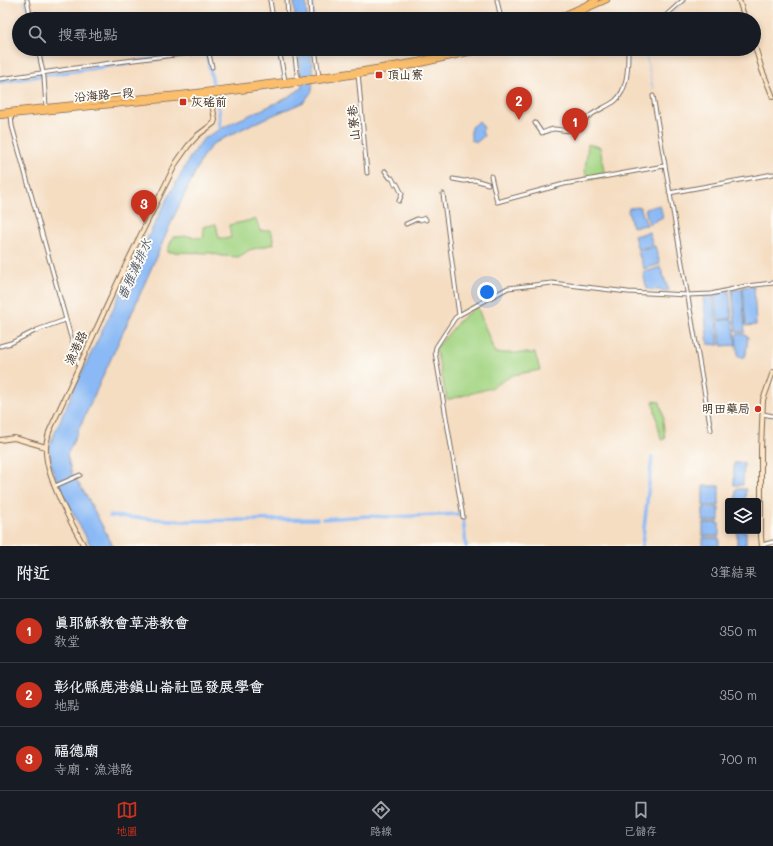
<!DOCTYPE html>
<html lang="zh-TW">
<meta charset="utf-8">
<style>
body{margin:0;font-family:Mali,"LXGW WenKai TC",sans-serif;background:#20242c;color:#f1f3f6}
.controls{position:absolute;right:12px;bottom:12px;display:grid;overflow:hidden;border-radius:4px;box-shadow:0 2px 6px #0003}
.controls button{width:36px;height:36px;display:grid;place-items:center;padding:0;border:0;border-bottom:1px solid #363941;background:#171b24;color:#f1f3f6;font:20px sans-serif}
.you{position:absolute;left:487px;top:292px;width:14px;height:14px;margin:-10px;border:3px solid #fff;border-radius:50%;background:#1a73e8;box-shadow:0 0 0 6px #1a73e833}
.badge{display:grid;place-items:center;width:26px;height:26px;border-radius:50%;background:#c8321e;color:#fff;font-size:13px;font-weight:700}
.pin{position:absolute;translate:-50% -33px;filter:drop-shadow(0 1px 2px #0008)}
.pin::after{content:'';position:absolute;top:21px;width:14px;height:12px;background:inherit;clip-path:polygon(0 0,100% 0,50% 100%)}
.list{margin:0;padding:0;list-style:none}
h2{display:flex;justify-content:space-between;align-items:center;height:52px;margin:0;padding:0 16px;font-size:17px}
h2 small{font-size:13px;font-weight:400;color:#9ea1a6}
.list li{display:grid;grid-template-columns:26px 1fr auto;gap:12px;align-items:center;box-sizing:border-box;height:64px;padding:0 16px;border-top:1px solid #363941}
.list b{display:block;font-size:15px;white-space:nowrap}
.list p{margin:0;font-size:13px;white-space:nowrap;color:#9ea1a6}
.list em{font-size:13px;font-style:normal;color:#9ea1a6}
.icon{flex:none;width:22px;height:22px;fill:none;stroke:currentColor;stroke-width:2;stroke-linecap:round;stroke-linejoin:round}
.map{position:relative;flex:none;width:773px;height:546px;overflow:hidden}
.search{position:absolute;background:#171b24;box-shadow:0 2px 6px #0003;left:12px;right:12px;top:12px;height:44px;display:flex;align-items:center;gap:10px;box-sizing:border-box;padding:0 14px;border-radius:22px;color:#9ea1a6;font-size:15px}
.sheet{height:244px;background:#171b24}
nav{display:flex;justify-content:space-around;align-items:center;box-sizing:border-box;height:56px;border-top:1px solid #363941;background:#171b24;font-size:11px;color:#9ea1a6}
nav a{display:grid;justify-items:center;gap:2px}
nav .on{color:#c8321e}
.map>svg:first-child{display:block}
.green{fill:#a4d584;stroke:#708051}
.water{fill:#8ab9f5;stroke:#62728a}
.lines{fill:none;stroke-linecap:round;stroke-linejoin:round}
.stream{stroke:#8ab9f5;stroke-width:1}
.canal{stroke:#8ab9f5;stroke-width:3.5}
.street-casing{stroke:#7c6957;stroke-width:5}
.secondary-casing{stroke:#7c6957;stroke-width:6}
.primary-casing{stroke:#7c6957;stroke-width:6}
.street{stroke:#fff;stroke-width:3}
.secondary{stroke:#fde5c5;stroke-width:4}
.primary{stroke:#fabe6d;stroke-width:4.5}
.poi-dot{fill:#c8321e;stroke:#fdfcf7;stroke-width:1.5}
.labels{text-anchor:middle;stroke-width:3.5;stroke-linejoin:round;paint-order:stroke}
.poi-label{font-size:12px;fill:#3b2a1e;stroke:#fdfcf7;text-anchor:start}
.street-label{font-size:12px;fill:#3b2a1e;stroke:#fdfcf7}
.water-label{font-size:13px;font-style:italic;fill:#575c69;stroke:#fdfcf7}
</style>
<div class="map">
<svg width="773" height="546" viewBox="0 0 773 546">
<rect width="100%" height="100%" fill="#fdfcf7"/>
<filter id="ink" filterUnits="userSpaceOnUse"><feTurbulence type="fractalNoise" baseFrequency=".025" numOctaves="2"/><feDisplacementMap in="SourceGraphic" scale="8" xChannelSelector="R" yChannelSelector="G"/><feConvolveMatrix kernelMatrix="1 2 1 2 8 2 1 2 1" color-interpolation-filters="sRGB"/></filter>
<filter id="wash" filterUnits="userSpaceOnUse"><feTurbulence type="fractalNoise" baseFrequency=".012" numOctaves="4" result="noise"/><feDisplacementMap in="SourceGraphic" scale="16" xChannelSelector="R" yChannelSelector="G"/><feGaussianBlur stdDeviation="0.9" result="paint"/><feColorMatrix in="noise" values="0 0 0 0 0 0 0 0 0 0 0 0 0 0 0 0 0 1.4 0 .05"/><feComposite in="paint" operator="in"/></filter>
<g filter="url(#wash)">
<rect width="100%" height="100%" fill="#f5ddc2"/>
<path class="green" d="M 588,144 L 600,147 L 605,177 L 587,179 L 585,170 Z
M 256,219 L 260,231 L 271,230 L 274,244 L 249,250 L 239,257 L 222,256 L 211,253 L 167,252 L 173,237 L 188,236 L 198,238 L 204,237 L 203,227 L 216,224 L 219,238 L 231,238 L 229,225 Z
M 477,306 L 495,353 L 535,353 L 540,370 L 513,375 L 491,388 L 447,400 L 436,349 L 459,321 Z
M 653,401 L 660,402 L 664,419 L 663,421 L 665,439 L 661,440 Z"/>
<path class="water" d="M 294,0 L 306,0 L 307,19 L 295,19 Z
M 298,49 L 310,49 L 313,71 L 312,91 L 304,102 L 250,125 L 213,144 L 203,156 L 175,214 L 130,317 L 67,455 L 72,474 L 86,495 L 113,546 L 91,546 L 62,492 L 51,466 L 49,446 L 79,378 L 161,211 L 189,159 L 204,138 L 234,122 L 285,99 L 302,88 Z
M 479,121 L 484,128 L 482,131 L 484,136 L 477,142 L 471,140 L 471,127 Z
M 660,205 L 663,217 L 649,224 L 645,209 Z
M 640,207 L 647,225 L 632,227 L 628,210 L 629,208 Z
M 649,232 L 653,245 L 638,250 L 634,236 Z
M 655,246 L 660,264 L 644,269 L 638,252 Z
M 660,267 L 669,291 L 647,289 L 643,273 Z
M 752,286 L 754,287 L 756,325 L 746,326 L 743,287 Z
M 742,288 L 745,332 L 736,332 L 732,290 Z
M 729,291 L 732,318 L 718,320 L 715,297 L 717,294 Z
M 713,294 L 719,345 L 708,344 L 703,296 Z
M 732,319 L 733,321 L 736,345 L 722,346 L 721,345 L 718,321 Z
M 737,334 L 744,334 L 748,337 L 746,354 L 745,357 L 738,357 L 736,335 Z
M 734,463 L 744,463 L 743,485 L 734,485 Z
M 703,486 L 719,486 L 719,506 L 703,506 Z
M 736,489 L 746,489 L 745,501 L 736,501 Z
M 703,508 L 719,508 L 719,521 L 703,521 Z
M 703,523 L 719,523 L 719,536 L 703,536 Z
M 737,531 L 746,531 L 746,545 L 737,546 Z
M 703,538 L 719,538 L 719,546 L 703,546 Z"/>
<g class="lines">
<path class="stream" d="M 24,0 L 28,19
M 313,0 L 314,19
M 665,19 L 686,0
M 34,49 L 34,50
M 645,49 L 653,89"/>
<path class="canal" d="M 169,57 L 204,53 L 207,56 L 219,111 L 221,134
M 0,82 L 163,58
M 110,516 L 185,521 L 317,519
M 463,517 L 466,546
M 323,519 L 368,516 L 392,517 L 459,514
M 642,546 L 652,457"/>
</g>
</g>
<g filter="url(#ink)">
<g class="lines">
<g class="street-casing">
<path id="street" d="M 27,0 L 31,19
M 270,0 L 273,19
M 287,0 L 288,19
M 310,0 L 311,19
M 497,0 L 501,19
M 662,19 L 683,0
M 38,49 L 44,77 L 46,107
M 279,49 L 285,81
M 294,49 L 298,81
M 315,49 L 319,77
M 358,73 L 367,173
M 0,79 L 110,63 L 206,51 L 209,54 L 212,67
M 653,96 L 711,430
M 11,114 L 12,126 L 79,366
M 535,123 L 542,133 C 545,132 550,129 554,129 C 560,129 565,132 572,130 C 581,127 584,120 591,115 C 598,110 608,106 615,101 C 628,90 628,67 628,52 L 631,49
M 385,171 L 390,178 L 392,178 L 395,184 L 397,184 L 402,194 L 399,201
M 491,176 L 497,202 L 564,184 L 664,166
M 453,179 L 464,181 L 475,180 L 488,184
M 669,193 L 773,174
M 443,194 L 459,315
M 406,224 L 417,219 L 420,220 L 425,218 L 426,220
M 0,346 L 11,343 L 37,330 L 65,320
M 763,414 L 773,416
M 55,486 L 80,475
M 463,517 L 435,352 L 436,347 L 455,318 L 459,315 L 508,288 L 552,283 L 628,292 L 688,295 L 711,294 L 746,286 L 773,283
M 762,545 L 773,542"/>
</g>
<g class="secondary-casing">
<path id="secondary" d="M 739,0 L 745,19
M 754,43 L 762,70 L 773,97
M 0,440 L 14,438 L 46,447
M 84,546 C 71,523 44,474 46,448 C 46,443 48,437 49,432 L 121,275 L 176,163 L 188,146 L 198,135 L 214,123 L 215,120 L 210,92
M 762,546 L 761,537 L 761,449 L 763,400 L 773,372"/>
</g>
<g class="primary-casing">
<path id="primary" d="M 554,19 L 596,0
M 564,19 L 607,0
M 0,112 L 113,100 L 181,94 L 285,81 L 358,71 L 418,61 L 467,49
M 0,116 L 193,97 L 318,81 L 407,67 L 486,49"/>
</g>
<use href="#street" class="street"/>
<use href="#secondary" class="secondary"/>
<use href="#primary" class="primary"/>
</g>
</g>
<g class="poi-dot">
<rect x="375" y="71" width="8" height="8" rx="2"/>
<rect x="179" y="98" width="8" height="8" rx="2"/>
<circle cx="758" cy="409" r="4"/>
</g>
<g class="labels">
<g class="poi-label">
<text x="387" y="79">頂山寮</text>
<text x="191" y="106">灰磘前</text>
<text x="750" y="413" text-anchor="end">明田藥局</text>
</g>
<g class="street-label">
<text transform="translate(104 95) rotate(-5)" y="4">沿海路一段</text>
<text transform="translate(354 123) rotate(-96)" y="4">山寮巷</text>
<text transform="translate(76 348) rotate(-65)" y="4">漁港路</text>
</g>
<g class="water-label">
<text transform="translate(134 269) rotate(-66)" y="5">番雅溝排水</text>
</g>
</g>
</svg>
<div class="controls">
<button><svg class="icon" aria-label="layers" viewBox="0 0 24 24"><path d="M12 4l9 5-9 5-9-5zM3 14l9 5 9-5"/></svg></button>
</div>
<div class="you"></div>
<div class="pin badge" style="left:575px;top:141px">1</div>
<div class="pin badge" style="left:519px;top:120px">2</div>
<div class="pin badge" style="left:144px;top:223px">3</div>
<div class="search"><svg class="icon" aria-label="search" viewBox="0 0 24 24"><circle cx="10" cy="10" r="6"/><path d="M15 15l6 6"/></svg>搜尋地點</div>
</div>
<section class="sheet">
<h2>附近<small>3筆結果</small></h2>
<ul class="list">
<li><span class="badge">1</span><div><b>真耶穌教會草港教會</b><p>教堂</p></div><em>350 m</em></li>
<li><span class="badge">2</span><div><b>彰化縣鹿港鎮山崙社區發展學會</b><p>地點</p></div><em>350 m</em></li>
<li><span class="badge">3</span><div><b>福德廟</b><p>寺廟 · 漁港路</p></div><em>700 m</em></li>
</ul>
</section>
<nav>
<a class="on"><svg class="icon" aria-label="map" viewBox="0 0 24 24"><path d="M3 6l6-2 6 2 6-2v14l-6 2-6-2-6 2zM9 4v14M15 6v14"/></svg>地圖</a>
<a><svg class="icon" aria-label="directions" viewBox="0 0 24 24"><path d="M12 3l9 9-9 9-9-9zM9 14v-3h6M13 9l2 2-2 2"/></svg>路線</a>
<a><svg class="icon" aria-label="saved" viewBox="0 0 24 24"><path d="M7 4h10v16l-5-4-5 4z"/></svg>已儲存</a>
</nav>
